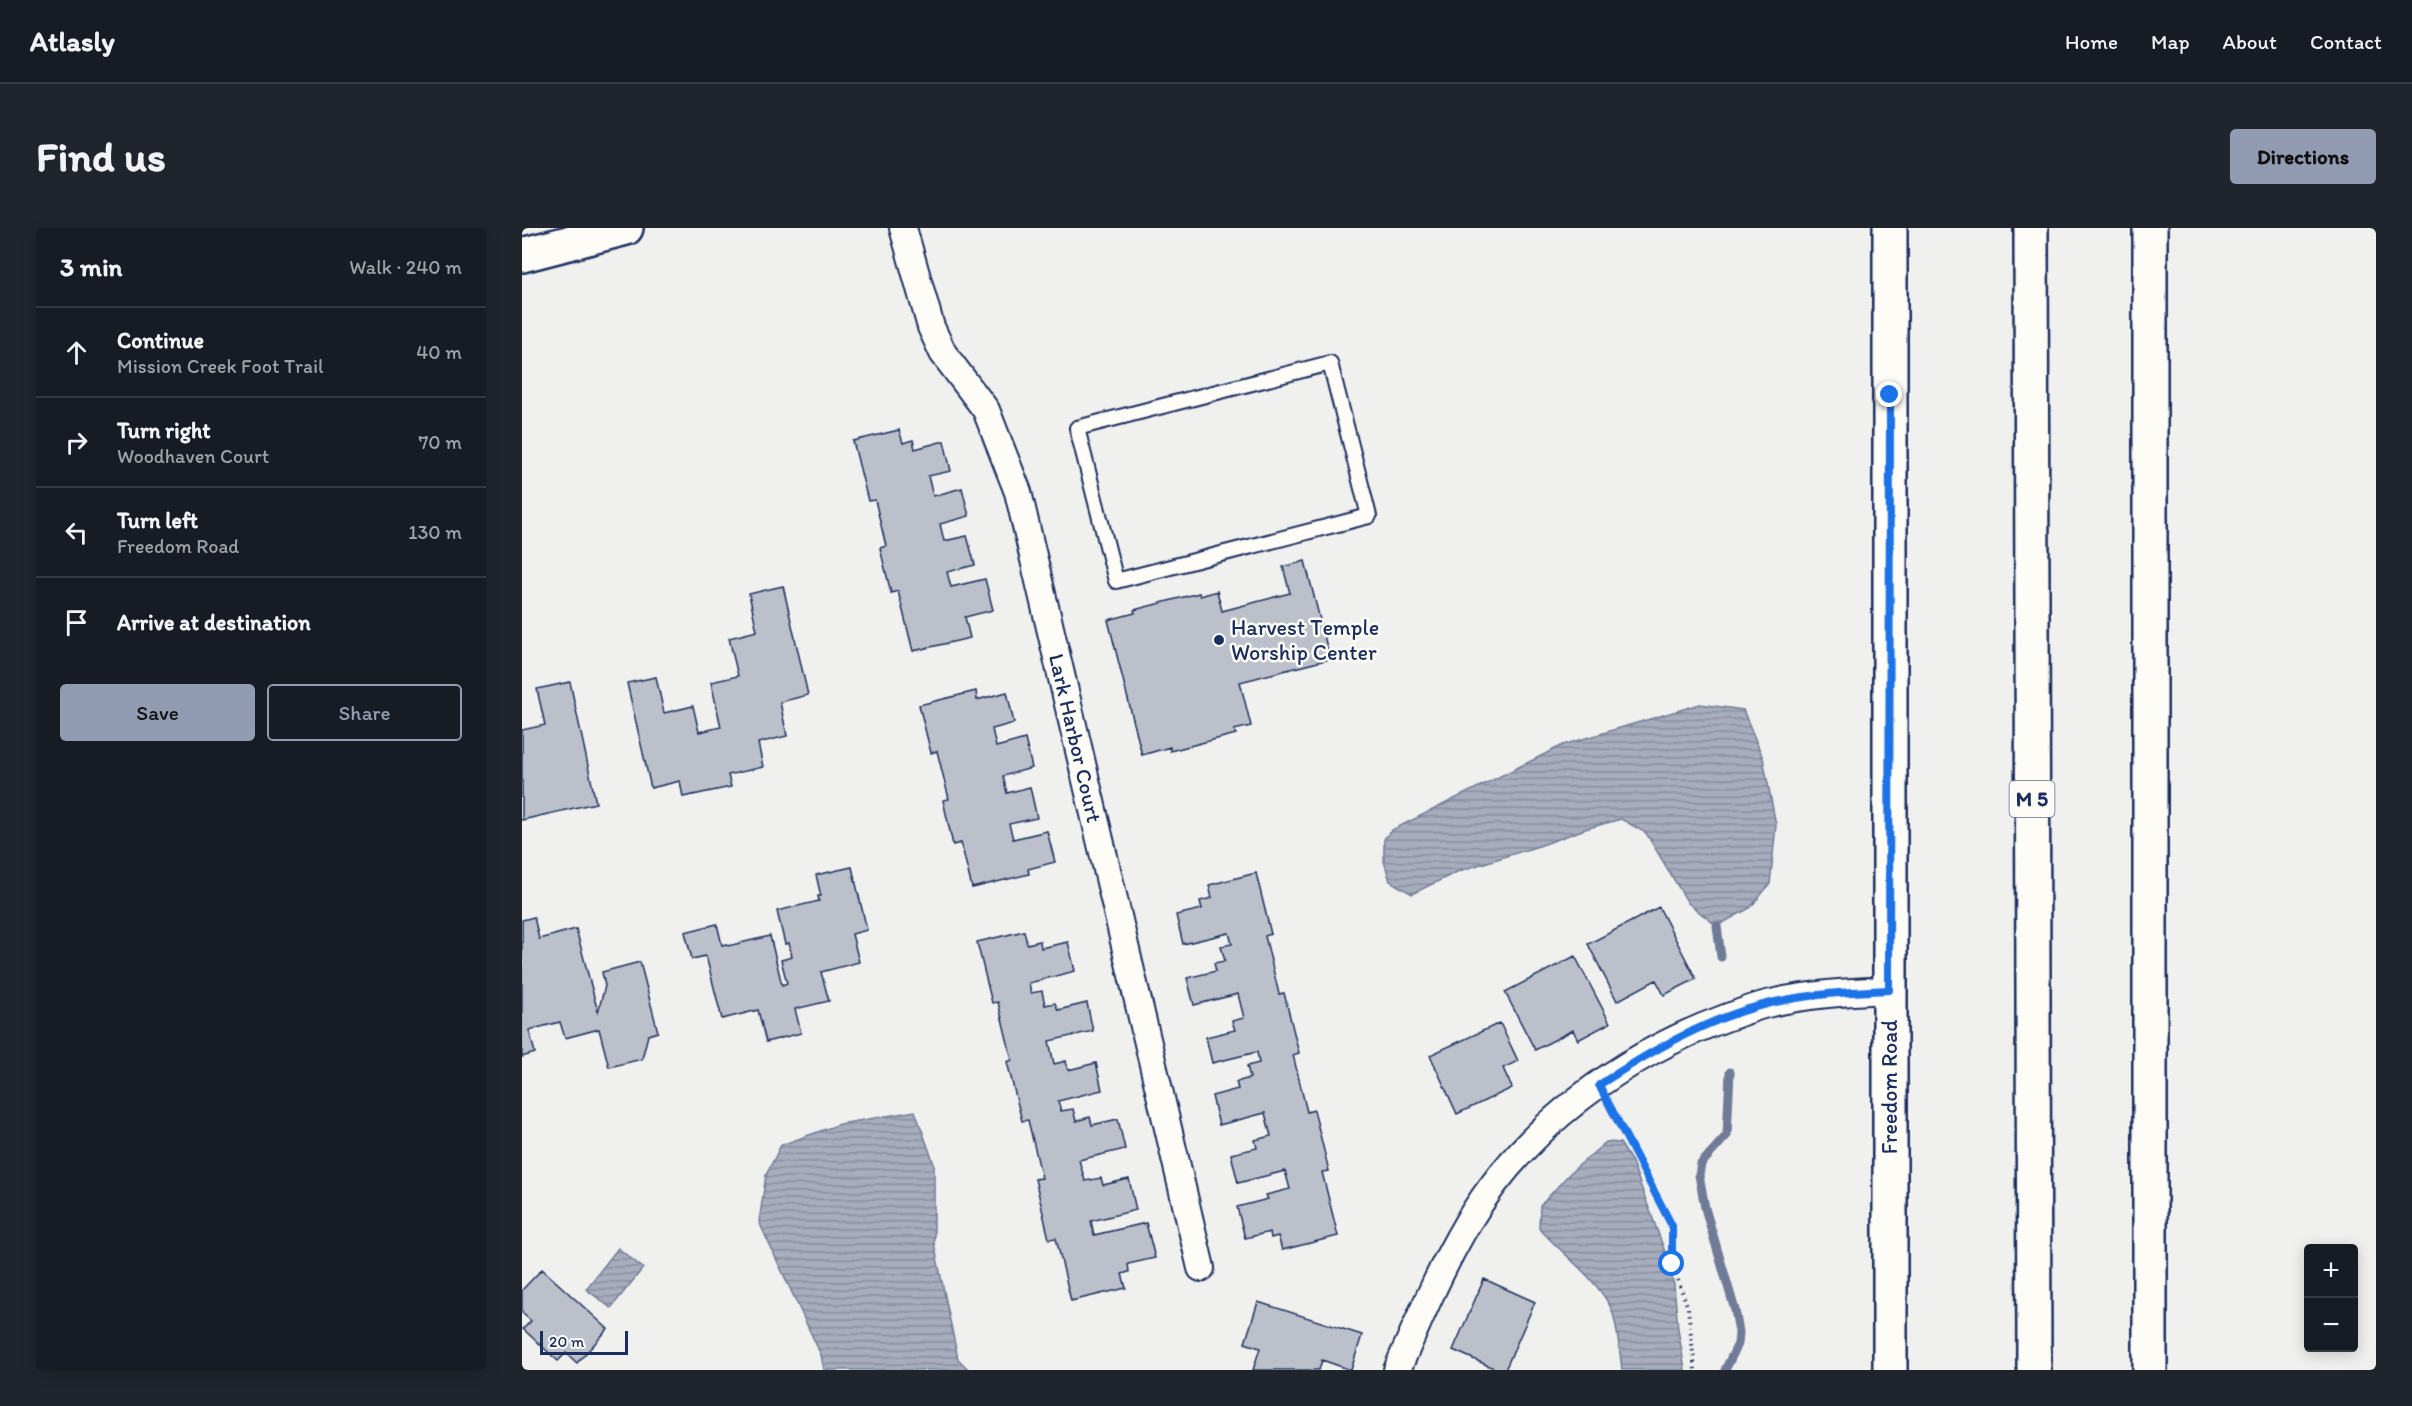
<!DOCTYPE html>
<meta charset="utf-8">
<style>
body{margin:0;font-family:Itim,sans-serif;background:#20242c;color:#f1f3f6}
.controls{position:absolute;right:18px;bottom:18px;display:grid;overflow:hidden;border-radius:6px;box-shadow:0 3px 15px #0003}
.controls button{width:54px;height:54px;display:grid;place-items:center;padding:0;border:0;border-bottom:2px solid #363941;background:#171b24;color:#f1f3f6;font:30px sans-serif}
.scale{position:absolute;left:18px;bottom:15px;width:88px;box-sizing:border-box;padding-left:6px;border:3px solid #1b2f5e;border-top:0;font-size:16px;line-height:21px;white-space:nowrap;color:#1b2f5e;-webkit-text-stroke:4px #fdfcf7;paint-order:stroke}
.stop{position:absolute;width:18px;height:18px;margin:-14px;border:4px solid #1a73e8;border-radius:50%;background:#fff}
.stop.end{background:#1a73e8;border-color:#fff;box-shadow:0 2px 6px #0008}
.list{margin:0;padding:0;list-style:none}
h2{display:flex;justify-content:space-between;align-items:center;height:78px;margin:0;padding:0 24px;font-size:26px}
h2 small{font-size:20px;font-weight:400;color:#9ea1a6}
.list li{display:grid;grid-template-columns:39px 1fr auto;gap:18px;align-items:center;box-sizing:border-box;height:90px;padding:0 24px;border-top:2px solid #363941}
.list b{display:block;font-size:22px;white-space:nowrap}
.list p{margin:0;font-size:20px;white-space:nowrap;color:#9ea1a6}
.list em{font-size:20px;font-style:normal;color:#9ea1a6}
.actions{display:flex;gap:12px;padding:18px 24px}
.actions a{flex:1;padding:14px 0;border:2px solid #919bb2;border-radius:6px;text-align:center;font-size:21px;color:#919bb2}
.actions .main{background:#919bb2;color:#111}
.icon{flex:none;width:33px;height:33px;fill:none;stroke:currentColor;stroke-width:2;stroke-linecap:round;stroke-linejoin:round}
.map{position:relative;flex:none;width:1854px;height:1142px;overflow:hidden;border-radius:6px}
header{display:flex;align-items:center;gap:36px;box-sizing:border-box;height:84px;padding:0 30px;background:#171b24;border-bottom:2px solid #363941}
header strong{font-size:28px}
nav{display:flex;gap:33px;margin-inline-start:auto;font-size:21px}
.intro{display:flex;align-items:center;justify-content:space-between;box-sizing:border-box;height:144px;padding:0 36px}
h1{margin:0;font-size:42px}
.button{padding:15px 27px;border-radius:6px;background:#919bb2;color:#111;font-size:21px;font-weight:700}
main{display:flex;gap:36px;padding:0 36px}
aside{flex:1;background:#171b24;border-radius:6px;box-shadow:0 3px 15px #0003}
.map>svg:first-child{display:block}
.water{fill:url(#water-rules);stroke:#6f7b97;stroke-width:1.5}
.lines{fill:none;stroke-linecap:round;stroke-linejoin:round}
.stream{stroke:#6f7b97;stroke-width:9}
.building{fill:#bbc0ca;stroke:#1b2f5e;stroke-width:1.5}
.lane-casing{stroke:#1b2f5e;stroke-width:18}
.street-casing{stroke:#1b2f5e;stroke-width:30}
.secondary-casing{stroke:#1b2f5e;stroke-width:38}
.highway-casing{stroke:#1b2f5e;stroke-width:38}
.path{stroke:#1b2f5e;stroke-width:4;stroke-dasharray:1.5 4.5;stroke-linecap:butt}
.lane{stroke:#fdfcf7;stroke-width:14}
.street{stroke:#fdfcf7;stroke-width:26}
.secondary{stroke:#fdfcf7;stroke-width:33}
.highway{stroke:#fdfcf7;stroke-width:33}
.route{stroke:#1a73e8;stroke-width:8}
.poi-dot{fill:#1b2f5e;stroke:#fdfcf7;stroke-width:2}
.labels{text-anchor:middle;stroke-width:5;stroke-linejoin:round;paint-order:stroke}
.shield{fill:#fdfcf7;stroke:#5f6c8c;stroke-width:1.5}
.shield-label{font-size:21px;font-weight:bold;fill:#1b2f5e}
.poi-label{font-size:22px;fill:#1b2f5e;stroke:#fdfcf7;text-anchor:start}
.street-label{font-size:22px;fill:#1b2f5e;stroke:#fdfcf7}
</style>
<header>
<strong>Atlasly</strong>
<nav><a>Home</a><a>Map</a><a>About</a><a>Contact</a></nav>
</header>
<div class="intro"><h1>Find us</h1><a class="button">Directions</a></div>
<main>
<aside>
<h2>3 min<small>Walk · 240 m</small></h2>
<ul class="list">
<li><svg class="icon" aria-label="ahead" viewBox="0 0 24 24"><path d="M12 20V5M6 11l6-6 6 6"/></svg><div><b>Continue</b><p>Mission Creek Foot Trail</p></div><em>40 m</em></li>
<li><svg class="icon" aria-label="right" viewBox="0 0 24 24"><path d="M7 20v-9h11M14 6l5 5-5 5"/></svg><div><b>Turn right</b><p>Woodhaven Court</p></div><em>70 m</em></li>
<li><svg class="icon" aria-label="left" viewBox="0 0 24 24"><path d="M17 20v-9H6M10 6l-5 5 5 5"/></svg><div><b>Turn left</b><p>Freedom Road</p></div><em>130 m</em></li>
<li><svg class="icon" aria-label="arrive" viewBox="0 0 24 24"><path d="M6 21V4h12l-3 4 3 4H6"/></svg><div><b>Arrive at destination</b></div></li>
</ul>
<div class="actions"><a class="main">Save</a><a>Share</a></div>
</aside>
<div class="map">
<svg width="1854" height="1142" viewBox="0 0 1854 1142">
<defs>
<pattern id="water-rules" width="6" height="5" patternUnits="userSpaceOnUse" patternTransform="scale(1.5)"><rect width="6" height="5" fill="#a7adbd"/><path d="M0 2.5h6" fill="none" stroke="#878d9d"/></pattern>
</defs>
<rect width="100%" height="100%" fill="#f0f0ee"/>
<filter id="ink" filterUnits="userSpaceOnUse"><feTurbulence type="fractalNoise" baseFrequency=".0167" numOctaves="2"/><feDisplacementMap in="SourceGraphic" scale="12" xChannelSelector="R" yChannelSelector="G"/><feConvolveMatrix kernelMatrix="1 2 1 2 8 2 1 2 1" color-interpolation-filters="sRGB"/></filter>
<g filter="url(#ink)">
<path class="water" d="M 1178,476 L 1221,482 L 1241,530 L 1254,597 L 1248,656 L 1228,680 L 1195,698 L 1166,675 L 1124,605 L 1099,591 L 1063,601 L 1020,617 L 937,643 L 890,666 L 868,653 L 862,633 L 862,611 L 870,602 L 1041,517 Z
M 393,883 L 412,936 L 412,1015 L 436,1131 L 447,1142 L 302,1142 L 299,1127 L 237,994 L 244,947 L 259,917 L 318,896 Z
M 1084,914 L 1098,915 L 1110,934 L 1142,1021 L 1152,1057 L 1156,1101 L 1163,1142 L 1100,1142 C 1098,1127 1095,1090 1088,1078 C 1072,1048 1040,1026 1017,1000 L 1018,978 L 1047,946 Z
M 96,1020 L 121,1040 L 89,1080 L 64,1061 Z"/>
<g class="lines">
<path class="stream" d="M 1195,698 L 1199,729
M 1203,1142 L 1216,1116 L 1217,1104 L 1213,1082 L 1183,980 L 1177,947 L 1179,936 L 1205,907 L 1208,844"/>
</g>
<path class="building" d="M 377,202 L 381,215 L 391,212 L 393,221 L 422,213 L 429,243 L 406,248 L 411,268 L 440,260 L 447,288 L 418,296 L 422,313 L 445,308 L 453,337 L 425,344 L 429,359 L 463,351 L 471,382 L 443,389 L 448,410 L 391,423 L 376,363 L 369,365 L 358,320 L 364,318 L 353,272 L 346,273 L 331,213 Z
M 783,333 L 808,431 L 718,454 L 729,498 L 712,502 L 714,506 L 648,523 L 648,519 L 620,527 L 586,392 L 613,385 L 612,382 L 677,365 L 678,368 L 695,363 L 700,383 L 768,365 L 761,339 Z
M 261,358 L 286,467 L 258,474 L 265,508 L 236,515 L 241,539 L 206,547 L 209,559 L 161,569 L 158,553 L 129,560 L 105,455 L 134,449 L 142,485 L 171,478 L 177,504 L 199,499 L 189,454 L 216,448 L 207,410 L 235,403 L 227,366 Z
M 48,454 L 74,575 L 0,592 L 0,502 L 23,497 L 15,461 Z
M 454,463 L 455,472 L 485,464 L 492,495 L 470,501 L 474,519 L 503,511 L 510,540 L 481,548 L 485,565 L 508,559 L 515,590 L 487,596 L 491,611 L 525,603 L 533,634 L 506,641 L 507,646 L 450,660 L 439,615 L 431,617 L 421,572 L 427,571 L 415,523 L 409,525 L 397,477 Z
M 330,639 L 345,702 L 330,706 L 337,734 L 299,744 L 307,773 L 273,781 L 279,805 L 244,814 L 236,782 L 200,791 L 184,728 L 170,731 L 163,704 L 195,696 L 200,717 L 205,716 L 206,718 L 248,708 L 260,757 L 265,755 L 259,732 L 270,729 L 267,715 L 263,716 L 255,683 L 297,673 L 296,668 L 299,668 L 294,647 Z
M 734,645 L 749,706 L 743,708 L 757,766 L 762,765 L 777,825 L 771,827 L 785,884 L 792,882 L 807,943 L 800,944 L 816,1008 L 760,1022 L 756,1008 L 749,1010 L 748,1004 L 723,1010 L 715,979 L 746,971 L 744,967 L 768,961 L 763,943 L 716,955 L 709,926 L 735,920 L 733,912 L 749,908 L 743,885 L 697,897 L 690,868 L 716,861 L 714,854 L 728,850 L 725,838 L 737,835 L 735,824 L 690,835 L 684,809 L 713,802 L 710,793 L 722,790 L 716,766 L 672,777 L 665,750 L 694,743 L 692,735 L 703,733 L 699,718 L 710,716 L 707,705 L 661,716 L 654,687 L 680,681 L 678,673 L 690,670 L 687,657 Z
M 1137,679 L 1174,751 L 1142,767 L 1134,752 L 1095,773 L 1066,716 Z
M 12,689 L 17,711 L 54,701 L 76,784 L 83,758 L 80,744 L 118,734 L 136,804 L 126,807 L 120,831 L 87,839 L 77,801 L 43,810 L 38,794 L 7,802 L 13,825 L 0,829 L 0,692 Z
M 502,703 L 505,716 L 518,713 L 519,720 L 546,714 L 553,743 L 507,755 L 509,765 L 520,763 L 523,777 L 533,775 L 536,782 L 565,775 L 571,803 L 527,813 L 532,836 L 544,833 L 546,842 L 574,835 L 580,862 L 536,873 L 539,883 L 551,881 L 554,893 L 568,889 L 570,897 L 596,891 L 603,921 L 557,932 L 563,953 L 579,950 L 581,957 L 607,951 L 614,982 L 569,993 L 572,1007 L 624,995 L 633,1030 L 606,1036 L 607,1044 L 600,1046 L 604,1060 L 549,1073 L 534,1010 L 527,1011 L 513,951 L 520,950 L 506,892 L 500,893 L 485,834 L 490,832 L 476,774 L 470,775 L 455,714 Z
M 1053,728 L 1088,795 L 1056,812 L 1051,802 L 1013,822 L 983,764 Z
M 978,795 L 996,833 L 981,840 L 990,860 L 935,886 L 908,827 Z
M 20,1041 L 86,1101 L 55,1135 L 44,1125 L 36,1133 L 1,1101 L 9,1093 L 0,1085 L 0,1062 Z
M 962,1051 L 1013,1074 L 983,1142 L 976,1142 L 931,1122 Z
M 736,1074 L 840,1107 L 829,1142 L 800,1132 L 797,1142 L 731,1142 L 738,1120 L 723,1115 Z"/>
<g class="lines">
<g class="lane-casing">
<path id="lane" d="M 808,135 L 847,288 L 594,353 L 555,200 Z"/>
</g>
<g class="street-casing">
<path id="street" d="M 381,0 L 409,99 L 421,125 L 464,182 L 496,264 L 679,1040
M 875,1142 C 897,1092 918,1041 946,994 C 1004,898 1101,827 1206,789 C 1219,785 1232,779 1245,776 C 1285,766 1326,764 1367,762"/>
</g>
<g class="secondary-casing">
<path id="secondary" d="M 0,27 L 104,0
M 1368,1142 L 1368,0"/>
</g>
<g class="highway-casing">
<path id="highway" d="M 1509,0 L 1512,1142
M 1628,0 L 1628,1142"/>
</g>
<path class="path" d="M 1091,881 L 1150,998 L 1150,1036 L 1166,1080 L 1173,1142"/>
<use href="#lane" class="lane"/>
<use href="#street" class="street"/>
<use href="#secondary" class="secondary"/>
<use href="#highway" class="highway"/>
</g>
</g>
<g class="lines" filter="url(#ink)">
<path class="route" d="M 1150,1036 L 1150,998 L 1077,857 C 1129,823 1184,791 1245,776 C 1285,766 1326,764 1367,762 L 1368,167"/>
</g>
<circle class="poi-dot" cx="697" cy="412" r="6"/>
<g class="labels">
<rect class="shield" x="1487.5" y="553" width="45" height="36" rx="4.5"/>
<g class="shield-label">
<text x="1510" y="578">M 5</text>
</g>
<g class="poi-label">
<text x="709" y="407">Harvest Temple<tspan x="709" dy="25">Worship Center</tspan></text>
</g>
<g class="street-label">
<text transform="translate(554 510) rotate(77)" y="8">Lark Harbor Court</text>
<text transform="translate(1367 859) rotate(-90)" y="8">Freedom Road</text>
</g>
</g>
</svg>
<div class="controls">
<button>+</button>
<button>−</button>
</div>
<div class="scale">20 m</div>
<div class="stop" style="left:1150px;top:1036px"></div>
<div class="stop end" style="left:1368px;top:167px"></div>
</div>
</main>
